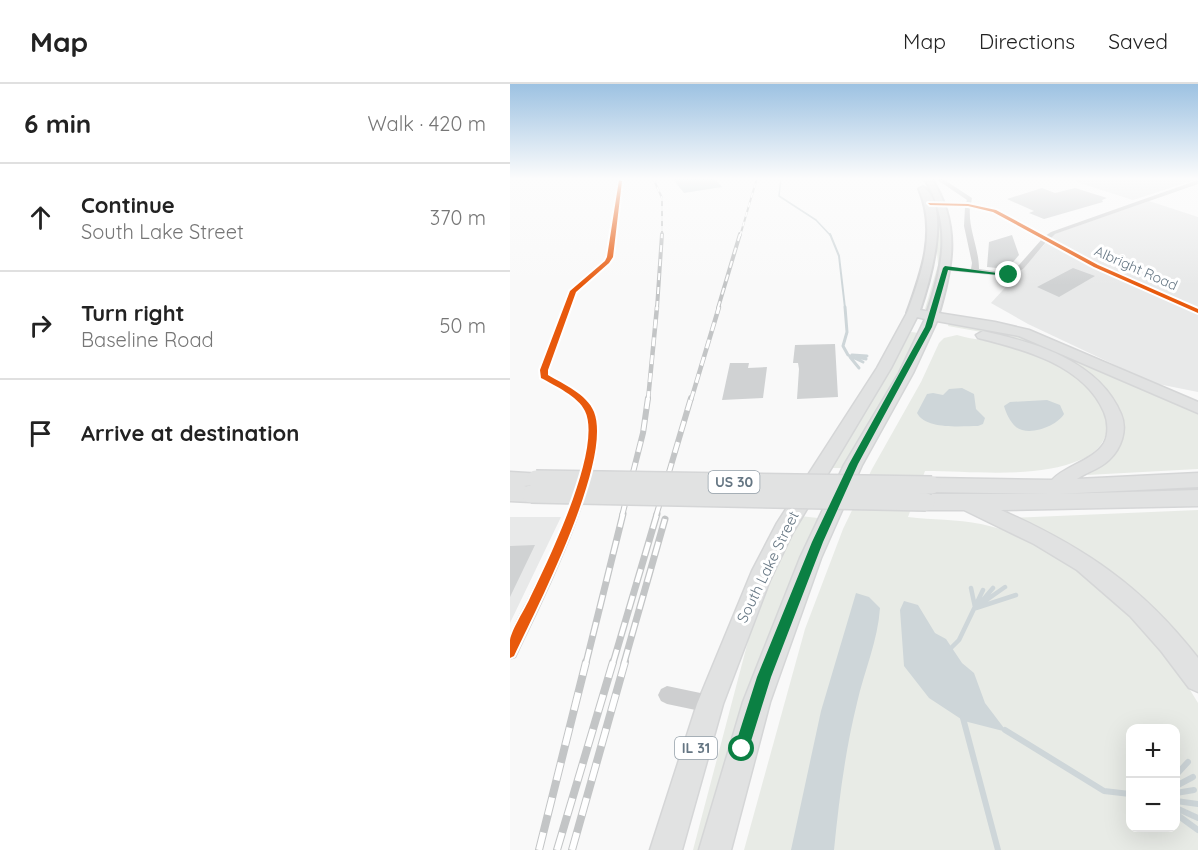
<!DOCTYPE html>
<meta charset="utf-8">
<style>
body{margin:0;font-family:Quicksand,sans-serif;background:#f2f2f2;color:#222}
.controls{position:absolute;right:18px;bottom:18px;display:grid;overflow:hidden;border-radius:12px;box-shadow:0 6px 24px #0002}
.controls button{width:54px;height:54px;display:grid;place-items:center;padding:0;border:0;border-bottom:2px solid #e0e0e0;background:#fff;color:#222;font:30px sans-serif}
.stop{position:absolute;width:18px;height:18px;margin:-14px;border:4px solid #0b8043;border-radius:50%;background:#fff}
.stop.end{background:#0b8043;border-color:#fff;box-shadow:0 2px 6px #0008}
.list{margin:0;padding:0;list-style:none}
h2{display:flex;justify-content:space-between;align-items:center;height:78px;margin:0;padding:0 24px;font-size:26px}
h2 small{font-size:20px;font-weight:400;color:#767676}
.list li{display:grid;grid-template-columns:39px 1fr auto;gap:18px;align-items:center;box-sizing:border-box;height:108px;padding:0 24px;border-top:2px solid #e0e0e0}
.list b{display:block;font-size:22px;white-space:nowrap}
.list p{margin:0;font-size:20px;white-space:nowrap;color:#767676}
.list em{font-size:20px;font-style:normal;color:#767676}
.icon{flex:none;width:33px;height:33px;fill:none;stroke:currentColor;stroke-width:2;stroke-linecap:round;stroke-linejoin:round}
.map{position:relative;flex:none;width:688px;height:766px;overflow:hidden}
header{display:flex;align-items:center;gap:36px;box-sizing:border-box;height:84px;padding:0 30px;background:#fff;border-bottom:2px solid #e0e0e0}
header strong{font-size:28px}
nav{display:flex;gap:33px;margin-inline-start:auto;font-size:21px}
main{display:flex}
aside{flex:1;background:#fff}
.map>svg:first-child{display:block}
.built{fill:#e8e9e9}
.green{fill:#e8ebe6;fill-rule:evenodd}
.water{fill:#ced6d9}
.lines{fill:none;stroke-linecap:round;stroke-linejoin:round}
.stream-far4{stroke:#ced6d9;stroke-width:1.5}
.stream-far3{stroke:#ced6d9;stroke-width:2}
.stream-far2{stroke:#ced6d9;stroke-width:3}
.stream-far1{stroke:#ced6d9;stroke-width:4.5}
.stream{stroke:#ced6d9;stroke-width:6}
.building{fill:#d0d2d3}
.secondary-casing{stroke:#d5d6d7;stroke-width:4}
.primary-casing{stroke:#d5d6d7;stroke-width:3}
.street{fill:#cecfd0;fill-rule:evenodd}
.secondary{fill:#e1e2e2;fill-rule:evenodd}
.primary{fill:#e1e2e2;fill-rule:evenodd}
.rail-far5-casing{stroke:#c3c5c6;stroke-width:2}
.rail-far4-casing{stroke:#c3c5c6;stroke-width:4}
.rail-far3-casing{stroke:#c3c5c6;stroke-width:4.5}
.rail-far2-casing{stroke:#c3c5c6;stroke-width:6}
.rail-far1-casing{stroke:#c3c5c6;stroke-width:7}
.rail-casing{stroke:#c3c5c6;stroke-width:8}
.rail-far5{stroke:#fff;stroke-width:1.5;stroke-dasharray:5;stroke-linecap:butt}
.rail-far4{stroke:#fff;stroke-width:2;stroke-dasharray:7;stroke-linecap:butt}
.rail-far3{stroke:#fff;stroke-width:3;stroke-dasharray:9;stroke-linecap:butt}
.rail-far2{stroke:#fff;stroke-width:4;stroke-dasharray:11;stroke-linecap:butt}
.rail-far1{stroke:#fff;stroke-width:4.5;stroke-dasharray:14;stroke-linecap:butt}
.rail{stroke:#fff;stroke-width:6;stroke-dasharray:18;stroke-linecap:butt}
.primary-bridge-casing{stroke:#d5d6d7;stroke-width:20;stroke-linecap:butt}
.primary-bridge{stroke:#e1e2e2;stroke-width:17}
.cycleway-casing{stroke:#fff;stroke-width:4}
.cycleway{fill:#e8590c;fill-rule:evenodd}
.route{fill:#0b8043}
.labels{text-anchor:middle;stroke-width:6;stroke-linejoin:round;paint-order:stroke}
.far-street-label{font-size:14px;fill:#657683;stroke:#fff}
.shield{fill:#fff;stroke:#939fa8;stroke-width:1.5}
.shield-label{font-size:14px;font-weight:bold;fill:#657683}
.street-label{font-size:15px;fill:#657683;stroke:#fff}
</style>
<header>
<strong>Map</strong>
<nav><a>Map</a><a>Directions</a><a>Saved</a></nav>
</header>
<main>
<aside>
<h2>6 min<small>Walk · 420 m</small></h2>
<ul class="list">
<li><svg class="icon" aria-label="ahead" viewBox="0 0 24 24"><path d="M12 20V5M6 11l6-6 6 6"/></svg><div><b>Continue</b><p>South Lake Street</p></div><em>370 m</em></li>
<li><svg class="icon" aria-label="right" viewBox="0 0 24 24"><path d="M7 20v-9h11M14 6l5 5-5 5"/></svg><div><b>Turn right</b><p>Baseline Road</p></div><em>50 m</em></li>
<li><svg class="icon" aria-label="arrive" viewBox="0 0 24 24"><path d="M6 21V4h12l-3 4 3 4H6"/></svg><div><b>Arrive at destination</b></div></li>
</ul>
</aside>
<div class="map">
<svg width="688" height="766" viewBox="0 0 688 766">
<rect width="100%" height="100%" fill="#f9f9f9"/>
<path class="built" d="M 564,94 L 688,94 L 688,95 L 623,116 L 569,99 Z
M 639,117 L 688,133 L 688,308 L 643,299 L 518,240 L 481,219 L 544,150 Z
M 0,433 L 51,433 L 0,539 Z"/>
<path class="green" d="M 424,125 L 428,125 C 435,162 429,191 419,226 L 415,225 L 428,181 Z
M 439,238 L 510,252 L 688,328 L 688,385 L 577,391 L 598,378 L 610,362 L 613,347 L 609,327 L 587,298 L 477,249 L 438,242 Z
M 401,248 L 409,249 L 402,264 L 334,384 L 318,384 L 381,284 Z
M 447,251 C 464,256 483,257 501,262 C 538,272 595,297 597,342 C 597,358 584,371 570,376 C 526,395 463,387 415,387 L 398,433 C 422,436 447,435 471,440 C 561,459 644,541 688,619 L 688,766 L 234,766 L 295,545 L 333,445 L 362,385 L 411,298 L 429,259 L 434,254 ZM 620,644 L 666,644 L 666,744 L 620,744 Z
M 688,426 L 688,582 L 677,566 L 500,434 Z
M 290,432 L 308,434 L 265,534 L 241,601 L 191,766 L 183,766 L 242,542 L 258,500 Z"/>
<path class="water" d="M 162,94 L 204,94 L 212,103 L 174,109 Z
M 452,304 L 464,310 L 466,325 L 475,334 L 473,340 L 468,342 C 451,342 416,346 407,329 L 417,310 L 423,309 L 433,311 L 439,305 Z
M 537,316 L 550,321 L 554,330 C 547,342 519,353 506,343 C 500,338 496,329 494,322 L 500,318 Z
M 346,509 L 359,513 L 370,524 C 368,556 354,588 347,619 C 335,668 329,716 324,766 L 281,766 L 311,627 Z
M 394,517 L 408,521 L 425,549 L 436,555 L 452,579 L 464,589 L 475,619 L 497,648 L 454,637 L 419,614 L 394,582 L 390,526 Z"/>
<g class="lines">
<path class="stream-far4" d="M 271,94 L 269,112 L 306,136 L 321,152"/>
<path class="stream-far3" d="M 320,150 L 329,172 L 335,224"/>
<path class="stream-far2" d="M 335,223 L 337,248 L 333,262 L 338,271 L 353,278
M 342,271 L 357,272
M 340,273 L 349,284
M 347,273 L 356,275"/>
<path class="stream-far1" d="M 461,504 L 465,523
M 472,517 L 483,504
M 468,522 L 495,503
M 466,524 L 506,511
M 440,565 L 449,556 L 473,506"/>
<path class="stream" d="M 453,634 L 488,766
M 495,646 L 594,707 L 620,710
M 666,691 L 678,678
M 666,702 L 683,693
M 666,709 L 684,706
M 666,717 L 688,720
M 666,724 L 688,734
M 666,730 L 688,746"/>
</g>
<path class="building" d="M 532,104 L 545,109 L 565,104 L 597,114 L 592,116 L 593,118 L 534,135 L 519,129 L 524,127 L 497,115 Z
M 502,151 L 509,171 L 497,185 L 477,183 L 479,158 Z
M 563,184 L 585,192 L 549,213 L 527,203 Z
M 325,260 L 328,313 L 287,315 L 289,285 L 288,279 L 283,279 L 285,261 Z
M 220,279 L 239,279 L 238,284 L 257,283 L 253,314 L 212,316 Z
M 25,461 L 0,513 L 0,462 Z"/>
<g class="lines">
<g class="secondary-casing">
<path id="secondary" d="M 414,94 L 421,94 C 451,140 443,182 428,232 L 422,235 L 416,232 C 433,183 443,141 414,94 Z
M 413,103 C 443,122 418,203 409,229 L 403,232 L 397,229 C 412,188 427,147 409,105 Z"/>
</g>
<g class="primary-casing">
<path id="primary" d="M 403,225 L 485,238 L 519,246 L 688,318 L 688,329 L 509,252 L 427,237 L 403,289 L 352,381 L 311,474 L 260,618 L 221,766 L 189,766 L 233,618 L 290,474 L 334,381 L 389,289 L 415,235 L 407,233 L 381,284 L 282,450 L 260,496 L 213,620 L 172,766 L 140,766 L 187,620 L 242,487 L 267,439 L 367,284 L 397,229 Z
M 473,247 C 524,258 589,277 611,330 C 618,346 611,365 599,376 C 590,385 577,388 567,395 L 688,389 L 688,403 L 548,410 L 688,406 L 688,422 L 491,426 C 574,463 632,502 688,574 L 688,608 L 679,604 L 651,567 L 620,532 L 567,486 L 524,460 L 454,426 L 416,426 L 409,423 L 406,418 L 409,413 L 416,410 L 539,410 L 422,408 L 415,406 L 413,401 L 415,396 L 422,394 L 542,396 C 556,381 583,377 594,359 C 599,350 598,337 594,328 C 574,281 513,265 468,254 L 466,251 Z
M 0,388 L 33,390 L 35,395 L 33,400 L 14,402 L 28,405 L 30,410 L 28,415 L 21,418 L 0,417 Z"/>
</g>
<path class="street" d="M 110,95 L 113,97 L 103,173 L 100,180 L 67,208 L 39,286 L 39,291 C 54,300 78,310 85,328 C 105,377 29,525 6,574 L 0,576 C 0,568 0,557 1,549 C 5,536 13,524 19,512 C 37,475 92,365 74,327 C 67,312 44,302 31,294 L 29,286 L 59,207 L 97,173 L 107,97 Z
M 429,95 L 433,95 L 462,114 L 461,120 L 486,126 L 535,152 L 541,148 L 688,96 L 688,100 L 545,150 L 540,155 L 589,180 L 688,224 L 688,229 L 583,184 L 536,158 L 514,184 L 502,193 L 432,186 L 432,182 L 435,182 L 461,185 L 462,179 L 454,142 L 455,123 L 420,122 L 417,120 L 420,118 L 456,119 L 457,116 L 429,97 ZM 460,123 L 482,128 L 532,155 L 509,181 L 498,189 L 469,185 C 469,164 458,145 460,123 Z
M 157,602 L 200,611 L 206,614 L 209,620 L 206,626 L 200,629 L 157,620 L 151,617 L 148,611 L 151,605 Z"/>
<use href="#secondary" class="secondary"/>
<use href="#primary" class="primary"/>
<g class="rail-far5-casing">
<path id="rail-far5" d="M 143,94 L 152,114 L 152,152
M 230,152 L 247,94"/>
</g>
<g class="rail-far4-casing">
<path id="rail-far4" d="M 147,224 L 152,150
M 208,224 L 230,150"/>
</g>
<g class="rail-far3-casing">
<path id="rail-far3" d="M 138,316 L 147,223
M 181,316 L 209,223"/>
</g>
<g class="rail-far2-casing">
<path id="rail-far2" d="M 112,432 L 133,349 L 138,314
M 146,432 L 181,314"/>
</g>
<g class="rail-far1-casing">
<path id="rail-far1" d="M 76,579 L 113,430
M 103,579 L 147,430
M 114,579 L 155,435"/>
</g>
<g class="rail-casing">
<path id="rail" d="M 29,766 L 76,578
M 47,766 L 103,578
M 62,766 L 115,578"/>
</g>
<use href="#rail-far5" class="rail-far5"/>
<use href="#rail-far4" class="rail-far4"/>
<use href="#rail-far3" class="rail-far3"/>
<use href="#rail-far2" class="rail-far2"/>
<use href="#rail-far1" class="rail-far1"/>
<use href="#rail" class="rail"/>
<g class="primary-bridge-casing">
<path id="primary-bridge" d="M 26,395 L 422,401
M 21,410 L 416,418"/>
</g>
<use href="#primary-bridge" class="primary-bridge"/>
<g class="cycleway-casing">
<path id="cycleway" d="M 109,96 L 112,97 L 103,173 L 99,179 L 66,208 L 38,286 L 38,291 C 53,300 77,310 84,328 C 103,377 27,523 4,572 L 0,574 C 0,568 0,561 0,556 C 2,545 15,525 20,514 C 38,477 93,364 75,327 C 69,313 44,301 31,294 L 30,286 L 60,207 L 95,177 L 97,173 Z
M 418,119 L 458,120 L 486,126 L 588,181 L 688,225 L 688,229 L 584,183 L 483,128 L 458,122 L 420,121 Z"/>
</g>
<use href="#cycleway" class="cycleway"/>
</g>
<linearGradient id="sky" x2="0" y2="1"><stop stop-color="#9dc2e2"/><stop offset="0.47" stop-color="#fcfcfc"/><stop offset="1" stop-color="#fcfcfc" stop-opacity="0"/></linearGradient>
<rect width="688" height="201" fill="url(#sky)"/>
<path class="route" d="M 435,182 L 502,191 L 499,192 L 438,186 L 422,243 L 348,380 L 313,458 L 261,593 L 237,670 L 232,672 L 227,670 L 224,665 L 247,593 L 302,458 L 339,380 L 415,243 L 433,184 Z"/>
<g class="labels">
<g class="far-street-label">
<text transform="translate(626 184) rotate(24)" y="5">Albright Road</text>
</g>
<g class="shield">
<rect x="198.5" y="387" width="51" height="22" rx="4.5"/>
<rect x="165" y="653" width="42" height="22" rx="4.5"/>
</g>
<g class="shield-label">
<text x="224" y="403">US 30</text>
<text x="186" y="669">IL 31</text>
</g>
<g class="street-label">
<text transform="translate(258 483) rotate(-64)" y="5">South Lake Street</text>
</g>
</g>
</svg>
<div class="controls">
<button>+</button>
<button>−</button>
</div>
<div class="stop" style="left:232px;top:665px"></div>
<div class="stop end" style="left:499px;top:191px"></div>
</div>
</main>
